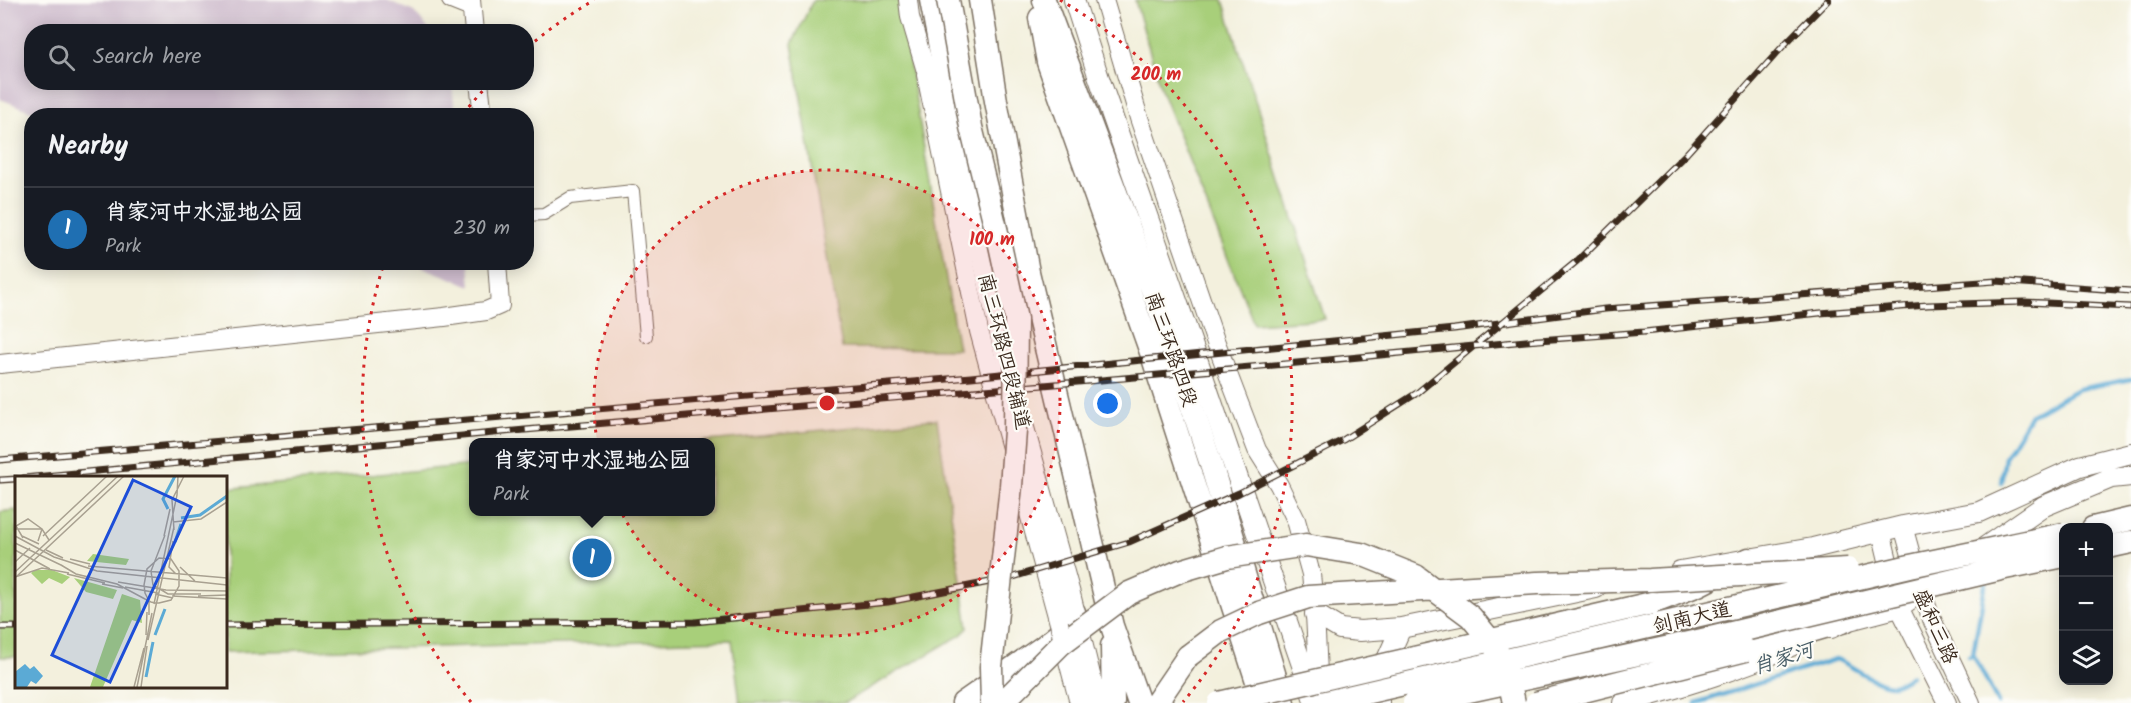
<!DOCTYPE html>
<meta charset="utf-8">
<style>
body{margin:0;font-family:Kalam,"LXGW WenKai TC",sans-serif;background:#242831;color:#f1f3f6}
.controls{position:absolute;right:18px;bottom:18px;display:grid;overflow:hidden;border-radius:12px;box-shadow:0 3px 15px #0003}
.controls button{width:54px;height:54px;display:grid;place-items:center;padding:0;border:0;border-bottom:2px solid #363941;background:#171b24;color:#f1f3f6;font:30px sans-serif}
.you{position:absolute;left:1108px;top:404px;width:21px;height:21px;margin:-15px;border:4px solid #fff;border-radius:50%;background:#1a73e8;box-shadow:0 0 0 9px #1a73e833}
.badge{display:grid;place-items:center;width:39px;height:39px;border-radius:50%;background:#1f6fb2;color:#fff;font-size:20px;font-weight:700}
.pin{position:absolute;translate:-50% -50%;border:3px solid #fff;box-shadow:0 2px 6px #0006}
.popup{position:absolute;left:469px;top:438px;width:246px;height:78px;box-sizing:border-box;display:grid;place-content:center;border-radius:12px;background:#171b24;filter:drop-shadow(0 2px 4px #0005);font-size:20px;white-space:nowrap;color:#9ea1a6}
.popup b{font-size:22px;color:#f1f3f6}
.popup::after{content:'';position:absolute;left:50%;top:100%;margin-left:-12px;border:12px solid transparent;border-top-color:#171b24}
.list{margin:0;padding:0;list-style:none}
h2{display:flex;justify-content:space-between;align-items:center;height:78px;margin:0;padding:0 24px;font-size:26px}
h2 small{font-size:20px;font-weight:400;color:#9ea1a6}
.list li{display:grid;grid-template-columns:39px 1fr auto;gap:18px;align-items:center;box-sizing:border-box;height:84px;padding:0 24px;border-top:2px solid #363941}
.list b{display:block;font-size:22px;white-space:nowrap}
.list p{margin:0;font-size:20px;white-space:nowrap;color:#9ea1a6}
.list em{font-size:20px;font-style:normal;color:#9ea1a6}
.icon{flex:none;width:33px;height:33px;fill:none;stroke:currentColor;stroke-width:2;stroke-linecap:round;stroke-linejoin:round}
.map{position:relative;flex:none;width:2131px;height:703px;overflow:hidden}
.search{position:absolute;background:#171b24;box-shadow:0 3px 15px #0003;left:24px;top:24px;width:510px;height:66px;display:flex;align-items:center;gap:15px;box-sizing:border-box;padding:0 21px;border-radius:24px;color:#9ea1a6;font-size:22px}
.panel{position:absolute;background:#171b24;box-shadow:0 3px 15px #0003;left:24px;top:108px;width:510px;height:162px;border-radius:24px}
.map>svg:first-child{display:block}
.industrial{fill:#cfbdce}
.green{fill:#a8cf7a;stroke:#727c4c;stroke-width:1.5}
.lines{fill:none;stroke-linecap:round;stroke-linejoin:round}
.stream{stroke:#5baad5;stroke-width:4.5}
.street-casing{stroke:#7b6f61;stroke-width:14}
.secondary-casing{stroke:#7b6f61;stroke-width:20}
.primary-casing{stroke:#7b6f61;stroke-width:22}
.highway-casing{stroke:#7b6f61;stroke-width:25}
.street{stroke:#fff;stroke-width:12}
.secondary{stroke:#fff;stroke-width:18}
.primary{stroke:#fff;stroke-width:20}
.highway{stroke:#fff;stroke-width:22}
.rail-casing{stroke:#3b2a1e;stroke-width:7}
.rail{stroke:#fdfcf7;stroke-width:4.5;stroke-dasharray:14;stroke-linecap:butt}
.secondary-bridge-casing{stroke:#7b6f61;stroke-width:20;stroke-linecap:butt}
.highway-bridge-casing{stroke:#7b6f61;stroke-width:25;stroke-linecap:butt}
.secondary-bridge{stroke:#fff;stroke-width:18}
.highway-bridge{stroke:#fff;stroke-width:22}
.ring{fill:none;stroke:#d62828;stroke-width:3;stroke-dasharray:3 6}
.labels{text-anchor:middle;stroke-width:4.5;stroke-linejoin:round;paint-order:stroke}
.street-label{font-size:20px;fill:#3b2a1e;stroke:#fdfcf7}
.water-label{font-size:21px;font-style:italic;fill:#485d67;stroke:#fdfcf7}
.inset-river{fill:none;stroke:#5baad5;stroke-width:3}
.inset-road{fill:none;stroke:#a9a191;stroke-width:1.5}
.view{fill:#1d4ed8;fill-opacity:0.15;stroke:#1d4ed8;stroke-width:3}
.inset-edge{fill:none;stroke:#3b2a1e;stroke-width:3}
.centre{fill:#d62828;stroke:#fdfcf7;stroke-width:3}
.ring-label{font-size:18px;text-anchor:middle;font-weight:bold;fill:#d62828;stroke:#fdfcf7;stroke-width:4.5;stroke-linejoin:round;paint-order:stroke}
</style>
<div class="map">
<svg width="2131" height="703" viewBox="0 0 2131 703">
<rect width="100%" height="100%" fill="#fdfcf7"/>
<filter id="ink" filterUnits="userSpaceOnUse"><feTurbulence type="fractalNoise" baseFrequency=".0167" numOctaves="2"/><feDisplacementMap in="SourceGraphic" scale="12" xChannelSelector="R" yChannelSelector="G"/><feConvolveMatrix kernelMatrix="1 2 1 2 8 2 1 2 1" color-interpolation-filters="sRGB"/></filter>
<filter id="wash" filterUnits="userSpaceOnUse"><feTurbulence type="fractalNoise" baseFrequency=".008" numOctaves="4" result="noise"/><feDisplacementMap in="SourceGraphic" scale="24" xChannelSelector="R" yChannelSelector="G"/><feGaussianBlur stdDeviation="1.35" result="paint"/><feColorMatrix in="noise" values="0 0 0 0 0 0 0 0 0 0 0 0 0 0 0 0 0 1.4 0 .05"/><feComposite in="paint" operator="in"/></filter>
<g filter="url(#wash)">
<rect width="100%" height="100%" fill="#f3f0dd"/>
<path class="industrial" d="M 0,0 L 387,0 L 414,12 L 430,31 L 32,32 L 32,82 L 452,83 L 455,115 L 42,115 L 0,99 Z
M 412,263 L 469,263 L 471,286 Z"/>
<path class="green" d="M 813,0 L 899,0 L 958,349 L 842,348 L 792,44 Z
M 1135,0 L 1223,0 L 1325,319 L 1254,324 L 1161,90 Z
M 937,419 L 968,628 L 961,635 L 844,703 L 740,703 L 732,640 L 225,652 L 225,489 L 473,465 L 474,512 L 710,512 L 710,442 L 698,442 Z
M 16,510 L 16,657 L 0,657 L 0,512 Z"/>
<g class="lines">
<path class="stream" d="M 2001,483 L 2005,457 L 2031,415 L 2078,389 L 2131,379
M 1973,654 L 1998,703
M 1969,656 L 1973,654 L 1986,580
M 1696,703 L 1836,659 C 1852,665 1877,686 1893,685 C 1899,684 1905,679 1911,676"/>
</g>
</g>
<g filter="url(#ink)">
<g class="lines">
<g class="street-casing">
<path id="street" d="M 526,215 L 544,214 L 570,198 L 633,191 L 646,336"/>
</g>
<g class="secondary-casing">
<path id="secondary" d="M 451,0 L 471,8
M 471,0 L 474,32
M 908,0 L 910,17 L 930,85
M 1104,0 L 1139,118 L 1215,340 L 1257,450 L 1279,485 L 1296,520 L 1311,574 L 1315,614 L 1319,692
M 926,75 L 979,331 L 1059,623
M 479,82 L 483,116
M 0,364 L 444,317 L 486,311 L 500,305 L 497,262
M 1903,526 L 1921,591 L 1933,622 L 1971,703
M 1881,531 L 1899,607 L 1947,703
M 1063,642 L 1079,703"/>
</g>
<g class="primary-casing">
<path id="primary" d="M 1074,0 L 1098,75 L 1192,344 L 1315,703
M 968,194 L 1011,382
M 1019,410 L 1070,594 L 1097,703
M 1680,571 L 1813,548 L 1903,526 L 1979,512 L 2080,466 L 2131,453
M 1315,614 L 1340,629 L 1360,631 L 1401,628 L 1596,588
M 1831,628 L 1845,621 L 1899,607 L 2044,506 L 2111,478 L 2131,476
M 1379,703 L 1379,677 L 1401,628
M 1623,703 C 1684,686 1744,668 1802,641"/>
</g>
<g class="highway-casing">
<path id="highway" d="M 931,0 L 968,194
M 980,0 L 996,101 L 1028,272 L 1112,626 L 1139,703
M 1044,0 L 1158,305 L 1210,461 L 1283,703
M 1040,18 L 1048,62 L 1152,355 L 1264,703
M 2093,528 L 2131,519
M 2108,547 L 2131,542
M 1652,603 L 1698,585 L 1749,559
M 1112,646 L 1113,703
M 1746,650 L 1845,621
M 963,703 L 1043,647 L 1068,627 L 1074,612
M 1156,703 L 1188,656"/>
</g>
<use href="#street" class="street"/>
<use href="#secondary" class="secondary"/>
<use href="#primary" class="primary"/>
<use href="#highway" class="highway"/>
<g class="rail-casing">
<path id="rail" d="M 0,460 L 971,377 L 1454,329 L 1605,309 L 1996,281 L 2131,291
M 24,478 L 525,430 L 1297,363 L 1526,341 L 1644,332 L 1820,313 L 1928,305 L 2024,302 L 2131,307
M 0,480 L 16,479
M 225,625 L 695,622 L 888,602 L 1010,578 L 1129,542 L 1239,493 L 1343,440 L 1417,393 L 1577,261 L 1686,154 L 1784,45 L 1828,0
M 0,627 L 16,627"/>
</g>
<use href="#rail" class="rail"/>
<g class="secondary-bridge-casing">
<path id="secondary-bridge" d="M 1059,623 L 1063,642"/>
</g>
<g class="highway-bridge-casing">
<path id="highway-bridge" d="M 948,0 L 971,127 L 1000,245 L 1016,319 L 1015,431 L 1011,486 L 991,667 L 992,703
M 1188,656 L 1221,631 L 1259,613 L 1308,597 L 1537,583 L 1650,580 L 1848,569
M 1002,703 L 1061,644 L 1129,593 L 1180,571 L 1227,557 L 1306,545 L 1361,554 L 1416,576 L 1471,617 L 1494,645 L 1508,674 L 1514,703
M 1219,703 L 1652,603
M 1322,703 L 1910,566 L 2064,534
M 1414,703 L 1702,640 L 2005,568 L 2064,556
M 1536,703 L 1746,650"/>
</g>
<use href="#secondary-bridge" class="secondary-bridge"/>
<use href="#highway-bridge" class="highway-bridge"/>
</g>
</g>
<circle cx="827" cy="403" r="233" fill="#d62828" fill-opacity=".12"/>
<g class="ring">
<circle cx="827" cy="403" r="233"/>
<path d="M471 702A465 465 0 0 1 384 263M463 114A465 465 0 0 1 490 83M528 47A465 465 0 0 1 594 0M1060 0A465 465 0 0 1 1183 702"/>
</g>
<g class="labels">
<g class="street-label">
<text transform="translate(1172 349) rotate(71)" y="7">南三环路四段</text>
<text transform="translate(1005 351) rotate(76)" y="7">南三环路四段辅道</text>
<text transform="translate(1692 617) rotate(-13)" y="7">剑南大道</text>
<text transform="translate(1936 626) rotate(66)" y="7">盛和三路</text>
</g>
<g class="water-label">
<text transform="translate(1783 658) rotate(-17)" y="7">肖家河</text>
</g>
</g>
<g transform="translate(15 476)">
<rect width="212" height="212" fill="#f3f0dd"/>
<path d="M 78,78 L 114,83 L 111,89 L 72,85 ZM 20,94 L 37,94 L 55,101 L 47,108 L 34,102 L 27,108 L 16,97 ZM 59,102 L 102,114 L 98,123 L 71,116 ZM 107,118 L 125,124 L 127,147 L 117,144 L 88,211 L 75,211 Z" fill="#a8cf7a"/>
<path d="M 10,188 L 15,193 L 19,190 L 28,200 L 21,208 L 16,205 L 12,211 L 0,211 L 0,196 Z" fill="#5baad5"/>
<path class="inset-river" d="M 153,33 L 148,23 L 160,0M 166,42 L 185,39 L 212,20M 160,66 L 166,48M 140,159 L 150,133M 131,201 L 138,166"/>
<path class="inset-road" d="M 158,46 L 186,43 L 212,26M 0,53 L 27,53 L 34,64M 159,54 L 157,24 L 169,0M 150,59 L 136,95 L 138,109 L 153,118 L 186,118M 0,60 L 39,81 L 82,95 L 212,109M 7,60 L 24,68M 28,60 L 92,0M 149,60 L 155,33M 8,62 L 1,50 L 13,43 L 27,53 L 23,65M 158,65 L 154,91 L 161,98M 0,67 L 48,90M 0,74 L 35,93M 31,74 L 48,82M 55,83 L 75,88M 0,86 L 15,72M 46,89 L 61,98 L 102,108 L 130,123 L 136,126 L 140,127 L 144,127 L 156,124 L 164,110 L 164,95 L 156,83 L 144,82 L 132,93 L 129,109 L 130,117 L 132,121 L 134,126 L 134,139M 73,90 L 212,102M 165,91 L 180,105M 0,96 L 103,0M 52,98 L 90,107M 2,100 L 109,0M 0,101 L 27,92 L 54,97M 103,106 L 151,114 L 212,115M 87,108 L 108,112M 110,111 L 143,117M 140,118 L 158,122M 157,120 L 212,123M 183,120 L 212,119M 139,128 L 162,19 L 163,0M 131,159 L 132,136M 133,164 L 159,51M 119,211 L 129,172M 122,211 L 137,137M 126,211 L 132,170"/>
<path class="view" d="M 118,4 L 176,31 L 95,206 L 37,179 Z"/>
<rect width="212" height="212" class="inset-edge"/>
</g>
<circle cx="827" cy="403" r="9" class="centre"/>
<g class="ring-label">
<text x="1156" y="80">200 m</text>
<text x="992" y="245">100 m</text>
</g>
</svg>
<div class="controls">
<button>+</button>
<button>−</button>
<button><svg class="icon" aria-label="layers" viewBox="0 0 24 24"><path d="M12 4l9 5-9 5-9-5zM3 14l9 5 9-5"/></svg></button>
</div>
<div class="you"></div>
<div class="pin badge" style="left:592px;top:558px">1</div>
<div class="popup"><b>肖家河中水湿地公园</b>Park</div>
<div class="search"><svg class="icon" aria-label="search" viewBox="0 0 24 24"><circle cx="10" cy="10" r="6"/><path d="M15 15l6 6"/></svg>Search here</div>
<section class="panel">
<h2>Nearby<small></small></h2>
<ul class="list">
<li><span class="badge">1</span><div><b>肖家河中水湿地公园</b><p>Park</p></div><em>230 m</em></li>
</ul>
</section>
</div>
